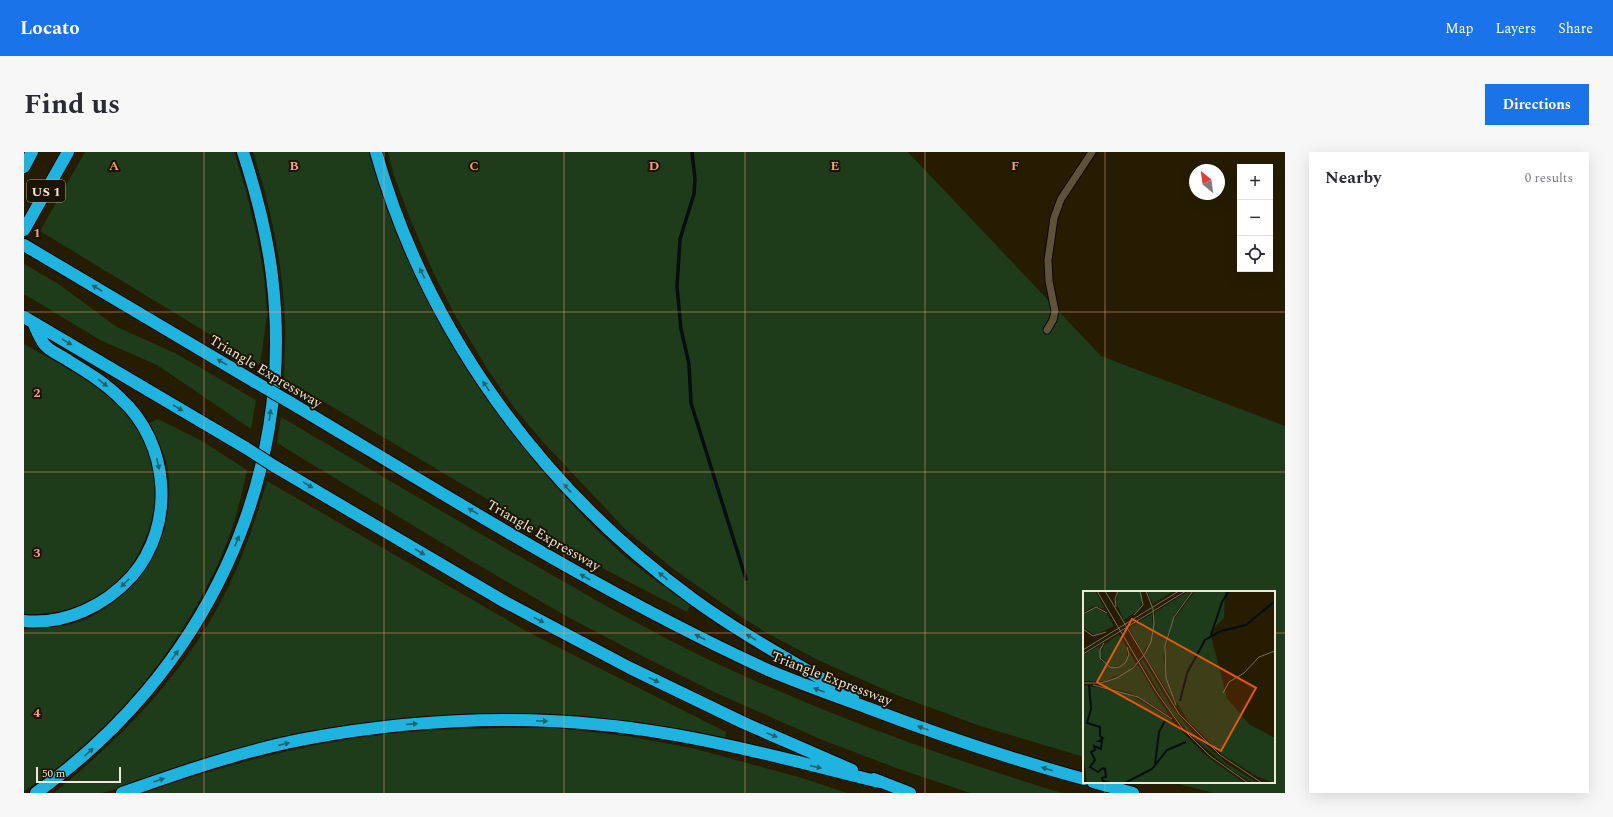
<!DOCTYPE html>
<meta charset="utf-8">
<style>
body{margin:0;font-family:Spectral,serif;background:#f7f7f7;color:#2b2b33}
.controls{position:absolute;right:12px;top:12px;display:grid;overflow:hidden;border-radius:0px;box-shadow:0 4px 16px #0002}
.controls button{width:36px;height:36px;display:grid;place-items:center;padding:0;border:0;border-bottom:1px solid #e1e1e2;background:#fff;color:#2b2b33;font:20px sans-serif}
.compass{position:absolute;left:1165px;top:12px;width:36px;height:36px;border-radius:50%;background:#fff;box-shadow:0 4px 16px #0002;rotate:331deg}
.scale{position:absolute;left:12px;bottom:10px;width:85px;box-sizing:border-box;padding-left:4px;border:2px solid #efe9d9;border-top:0;font-size:11px;line-height:14px;white-space:nowrap;color:#efe9d9;-webkit-text-stroke:3px #1c1300;paint-order:stroke}
.list{margin:0;padding:0;list-style:none}
h2{display:flex;justify-content:space-between;align-items:center;height:52px;margin:0;padding:0 16px;font-size:17px}
h2 small{font-size:13px;font-weight:400;color:#7c7c81}
.icon{flex:none;width:22px;height:22px;fill:none;stroke:currentColor;stroke-width:2;stroke-linecap:round;stroke-linejoin:round}
.map{position:relative;flex:none;width:1261px;height:641px;overflow:hidden;border-radius:0px}
header{display:flex;align-items:center;gap:24px;box-sizing:border-box;height:56px;padding:0 20px;background:#1a73e8;color:#fff}
header strong{font-size:19px}
nav{display:flex;gap:22px;margin-inline-start:auto;font-size:14px}
.intro{display:flex;align-items:center;justify-content:space-between;box-sizing:border-box;height:96px;padding:0 24px}
h1{margin:0;font-size:28px}
.button{padding:10px 18px;border-radius:0px;background:#1a73e8;color:#fff;font-size:14px;font-weight:700}
main{display:flex;gap:24px;padding:0 24px}
aside{flex:1;background:#fff;border-radius:0px;box-shadow:0 4px 16px #0002}
.map>svg:first-child{display:block}
.green{fill:#1e3b1a}
.lines{fill:none;stroke-linecap:round;stroke-linejoin:round}
.stream{stroke:#030f10;stroke-width:3.5}
.lane-casing{stroke:#0e0600;stroke-width:9}
.highway-casing{stroke:#0e0600;stroke-width:14}
.lane{stroke:#5e5338;stroke-width:7}
.highway{stroke:#1fb3df;stroke-width:12}
.highway-bridge-casing{stroke:#0e0600;stroke-width:14;stroke-linecap:butt}
.highway-bridge{stroke:#1fb3df;stroke-width:12}
.oneway{fill:#1e6370}
.grid{fill:none;stroke:#f1a17d;stroke-width:1;stroke-opacity:0.55}
.labels{text-anchor:middle;stroke-width:4;stroke-linejoin:round;paint-order:stroke}
.shield{fill:#1c1300;stroke:#b0a998;stroke-width:1}
.shield-label{font-size:13px;font-weight:bold;fill:#efe9d9}
.street-label{font-size:14px;fill:#efe9d9;stroke:#1c1300}
.inset-river{fill:none;stroke:#030f10;stroke-width:2}
.inset-road{fill:none;stroke:#766e58;stroke-width:1}
.view{fill:#e8590c;fill-opacity:0.15;stroke:#e8590c;stroke-width:2}
.inset-edge{fill:none;stroke:#efe9d9;stroke-width:2}
.grid-label{font-size:13px;text-anchor:middle;font-weight:bold;fill:#f1a17d;stroke:#1c1300;stroke-width:4;stroke-linejoin:round;paint-order:stroke}
</style>
<header>
<strong>Locato</strong>
<nav><a>Map</a><a>Layers</a><a>Share</a></nav>
</header>
<div class="intro"><h1>Find us</h1><a class="button">Directions</a></div>
<main>
<div class="map">
<svg width="1261" height="641" viewBox="0 0 1261 641">
<rect width="100%" height="100%" fill="#251c02"/>
<path class="green" d="M 61,0 L 210,0 L 221,35 L 233,84 L 240,125 L 243,163 L 236,213 L 16,79 Z
M 229,0 L 346,0 C 392,156 477,289 596,400 C 618,420 643,436 666,453 L 663,460 L 582,418 L 260,226 C 260,208 262,189 261,171 C 259,112 247,56 229,0 Z
M 364,0 L 884,0 L 1077,204 L 1261,274 L 1261,641 L 1190,641 L 1147,630 L 1250,630 L 1250,440 L 1060,440 L 1060,605 L 956,574 L 875,544 L 796,509 L 741,480 L 719,466 L 648,416 L 602,378 L 519,290 L 492,258 L 464,218 L 432,165 L 409,120 L 387,69 L 370,24 Z
M 0,112 L 33,131 L 93,175 L 151,201 L 232,248 L 227,277 L 133,213 L 76,188 L 0,142 Z
M 0,192 C 36,213 76,231 104,264 C 116,279 126,300 130,318 C 138,355 119,406 92,432 C 68,455 33,463 0,462 Z
M 257,265 C 336,311 415,358 495,404 C 553,437 610,471 671,501 C 789,558 913,603 1038,641 L 946,641 L 872,616 L 796,587 L 690,540 L 618,504 L 540,463 L 446,408 L 253,291 Z
M 134,267 L 178,289 L 223,318 C 217,348 209,377 197,405 C 193,416 186,427 181,438 C 139,518 76,590 0,639 L 0,477 C 17,476 35,476 51,471 C 66,467 80,458 91,449 C 129,419 148,378 145,329 C 144,308 135,289 126,271 Z
M 243,329 L 504,480 L 702,580 L 701,587 C 546,551 383,554 228,593 C 195,601 162,611 130,623 C 113,628 96,637 78,641 C 65,641 44,641 30,641 C 107,578 172,510 212,418 C 225,389 234,359 243,329 Z
M 475,576 L 533,576 L 602,584 L 668,596 L 778,626 L 823,641 L 120,641 C 197,614 275,593 356,583 C 395,578 435,577 475,576 Z"/>
<g class="lines">
<path class="stream" d="M 668,0 L 671,27 L 670,42 L 656,87 L 653,135 L 657,177 L 665,212 L 667,251 L 722,427"/>
<g class="lane-casing">
<path id="lane" d="M 1023,178 L 1029,168 L 1031,159 L 1025,129 L 1024,108 L 1030,66 L 1037,47 L 1068,0"/>
</g>
<g class="highway-casing">
<path id="highway" d="M 352,0 C 402,179 519,338 669,447 C 720,484 775,513 829,545
M 0,15 L 8,0
M 0,78 L 44,0
M 0,93 L 231,230
M 0,165 L 222,296
M 262,248 C 420,342 576,441 744,518 C 777,532 811,544 844,556 C 915,583 987,607 1060,627
M 250,314 L 481,450 L 606,516 L 720,571 L 828,618
M 0,469 C 41,473 81,454 108,424 C 152,373 146,291 96,246 C 81,231 63,220 45,209 C 38,204 25,199 20,192 C 15,185 12,177 9,170
M 850,627 L 886,641
M 1069,630 L 1109,641
M 12,641 C 179,522 273,329 248,124 C 243,81 232,40 219,0
M 98,641 C 158,620 218,599 281,587 C 378,569 480,563 579,573 C 673,582 765,608 856,630"/>
</g>
<use href="#lane" class="lane"/>
<use href="#highway" class="highway"/>
<g class="highway-bridge-casing">
<path id="highway-bridge" d="M 231,230 L 262,248
M 222,296 L 250,314"/>
</g>
<use href="#highway-bridge" class="highway-bridge"/>
</g>
<defs><path id="oneway-solid" d="M-6-.8H1V-3.2L6.5 0L1 3.2V.8H-6Z"/></defs>
<g class="oneway">
<use href="#oneway-solid" transform="translate(398 121) rotate(-116)"/>
<use href="#oneway-solid" transform="translate(73 136) rotate(-149)"/>
<use href="#oneway-solid" transform="translate(43 190) rotate(31)"/>
<use href="#oneway-solid" transform="translate(198 210) rotate(-149)"/>
<use href="#oneway-solid" transform="translate(79 231) rotate(37)"/>
<use href="#oneway-solid" transform="translate(462 234) rotate(-124)"/>
<use href="#oneway-solid" transform="translate(154 256) rotate(31)"/>
<use href="#oneway-solid" transform="translate(246 263) rotate(-82)"/>
<use href="#oneway-solid" transform="translate(134 312) rotate(77)"/>
<use href="#oneway-solid" transform="translate(284 333) rotate(31)"/>
<use href="#oneway-solid" transform="translate(543 336) rotate(-133)"/>
<use href="#oneway-solid" transform="translate(449 359) rotate(-149)"/>
<use href="#oneway-solid" transform="translate(213 389) rotate(-68)"/>
<use href="#oneway-solid" transform="translate(396 400) rotate(31)"/>
<use href="#oneway-solid" transform="translate(639 424) rotate(-141)"/>
<use href="#oneway-solid" transform="translate(561 425) rotate(-150)"/>
<use href="#oneway-solid" transform="translate(101 431) rotate(135)"/>
<use href="#oneway-solid" transform="translate(515 468) rotate(28)"/>
<use href="#oneway-solid" transform="translate(676 485) rotate(-153)"/>
<use href="#oneway-solid" transform="translate(727 485) rotate(-149)"/>
<use href="#oneway-solid" transform="translate(151 503) rotate(-55)"/>
<use href="#oneway-solid" transform="translate(630 528) rotate(26)"/>
<use href="#oneway-solid" transform="translate(795 538) rotate(-160)"/>
<use href="#oneway-solid" transform="translate(518 569) rotate(2)"/>
<use href="#oneway-solid" transform="translate(388 572) rotate(-5)"/>
<use href="#oneway-solid" transform="translate(899 576) rotate(-160)"/>
<use href="#oneway-solid" transform="translate(748 583) rotate(23)"/>
<use href="#oneway-solid" transform="translate(260 592) rotate(-13)"/>
<use href="#oneway-solid" transform="translate(65 600) rotate(-42)"/>
<use href="#oneway-solid" transform="translate(792 615) rotate(13)"/>
<use href="#oneway-solid" transform="translate(1023 617) rotate(-163)"/>
<use href="#oneway-solid" transform="translate(135 628) rotate(-19)"/>
</g>
<path class="grid" d="M 180,0 L 180,641M 360,0 L 360,641M 540,0 L 540,641M 721,0 L 721,641M 901,0 L 901,641M 1081,0 L 1081,440M 0,160 L 1261,160M 0,320 L 1261,320M 0,481 L 1060,481M 1250,481 L 1261,481M 1081,630 L 1081,641"/>
<g class="labels">
<rect class="shield" x="3" y="28" width="38" height="22" rx="3"/>
<g class="shield-label">
<text x="22" y="44">US 1</text>
</g>
<g class="street-label">
<text transform="translate(242 219) rotate(31)" y="5">Triangle Expressway</text>
<text transform="translate(520 383) rotate(30)" y="5">Triangle Expressway</text>
<text transform="translate(808 526) rotate(21)" y="5">Triangle Expressway</text>
</g>
</g>
<g transform="translate(1059 439)">
<rect width="192" height="192" fill="#251c02"/>
<path d="M 0,0 L 12,0 L 22,18 L 11,15 L 0,21 ZM 36,0 L 56,0 L 59,4 L 57,18 L 41,29 L 33,11 ZM 64,0 L 90,0 L 70,13 ZM 106,0 L 109,0 L 92,23 L 80,65 L 90,109 L 62,65 L 72,21 ZM 112,0 L 142,0 L 141,27 L 127,41 L 144,107 L 166,133 L 192,147 L 192,192 L 175,186 L 140,164 L 105,130 L 90,105 L 85,91 L 82,63 L 90,30 ZM 12,17 L 24,23 L 31,35 L 12,44 L 0,36 L 0,24 ZM 69,23 L 69,44 L 60,62 L 46,37 ZM 36,43 L 44,57 L 44,67 L 37,75 L 25,75 L 17,63 L 22,53 ZM 18,54 L 18,70 L 35,77 L 47,62 L 53,72 L 46,79 L 22,90 L 0,90 L 0,64 ZM 60,68 L 87,114 L 111,143 L 143,172 L 175,192 L 170,192 L 150,180 L 108,145 L 87,119 L 58,71 ZM 55,74 L 72,103 L 86,124 L 48,102 L 13,94 L 21,92 ZM 0,94 L 44,102 L 86,127 L 122,164 L 161,192 L 4,192 L 0,162 Z" fill="#1e3b1a"/>
<path class="inset-river" d="M 128,44 L 139,11 L 146,0M 6,94 L 8,118 L 4,132 L 17,136 L 17,145 L 20,147 L 16,150 L 19,150 L 18,158 L 11,155 L 12,159 L 8,161 L 12,169 L 7,176 L 15,181 L 20,177 L 22,178 L 23,186 L 19,187 L 20,190 L 28,192M 97,110 L 104,82 L 122,49 L 138,40 L 163,34 L 192,10M 72,173 L 76,141 L 82,130M 42,192 L 69,178 L 84,159 L 103,151"/>
<path class="inset-road" d="M 14,0 L 72,99 L 99,137 L 127,165 L 165,192M 22,0 L 96,123 L 137,164 L 179,192M 33,16 L 32,8 L 35,0M 0,23 L 13,16 L 24,22M 51,24 L 60,14 L 57,0M 0,38 L 10,45 L 23,41M 21,52 L 17,59 L 17,67 L 28,77 L 37,76 L 43,71 L 46,63 L 44,56M 0,59 L 96,0M 0,63 L 103,0M 0,92 L 18,92 L 34,87 L 50,77 L 61,64 L 68,51 L 71,33 L 70,18 L 63,0M 10,94 L 55,106 L 89,128M 140,102 L 146,91 L 161,82 L 176,66 L 192,60M 93,114 L 83,87 L 82,55 L 91,26 L 110,0"/>
<path class="view" d="M 49,28 L 173,97 L 138,160 L 14,91 Z"/>
<rect width="192" height="192" class="inset-edge"/>
</g>
<g class="grid-label">
<text x="90" y="18">A</text>
<text x="270" y="18">B</text>
<text x="450" y="18">C</text>
<text x="630" y="18">D</text>
<text x="811" y="18">E</text>
<text x="991" y="18">F</text>
<text x="13" y="85">1</text>
<text x="13" y="245">2</text>
<text x="13" y="405">3</text>
<text x="13" y="565">4</text>
</g>
</svg>
<div class="controls">
<button>+</button>
<button>−</button>
<button><svg class="icon" aria-label="locate" viewBox="0 0 24 24"><circle cx="12" cy="12" r="6"/><path d="M12 2v4M12 18v4M2 12h4M18 12h4"/></svg></button>
</div>
<svg class="compass" viewBox="-18 -18 36 36"><path d="M0-13l5 13h-10z" fill="#e53935"/><path d="M0 13l5-13h-10z" fill="#7c7c81"/></svg>
<div class="scale">50 m</div>
</div>
<aside>
<h2>Nearby<small>0 results</small></h2>
<ul class="list">
</ul>
</aside>
</main>
